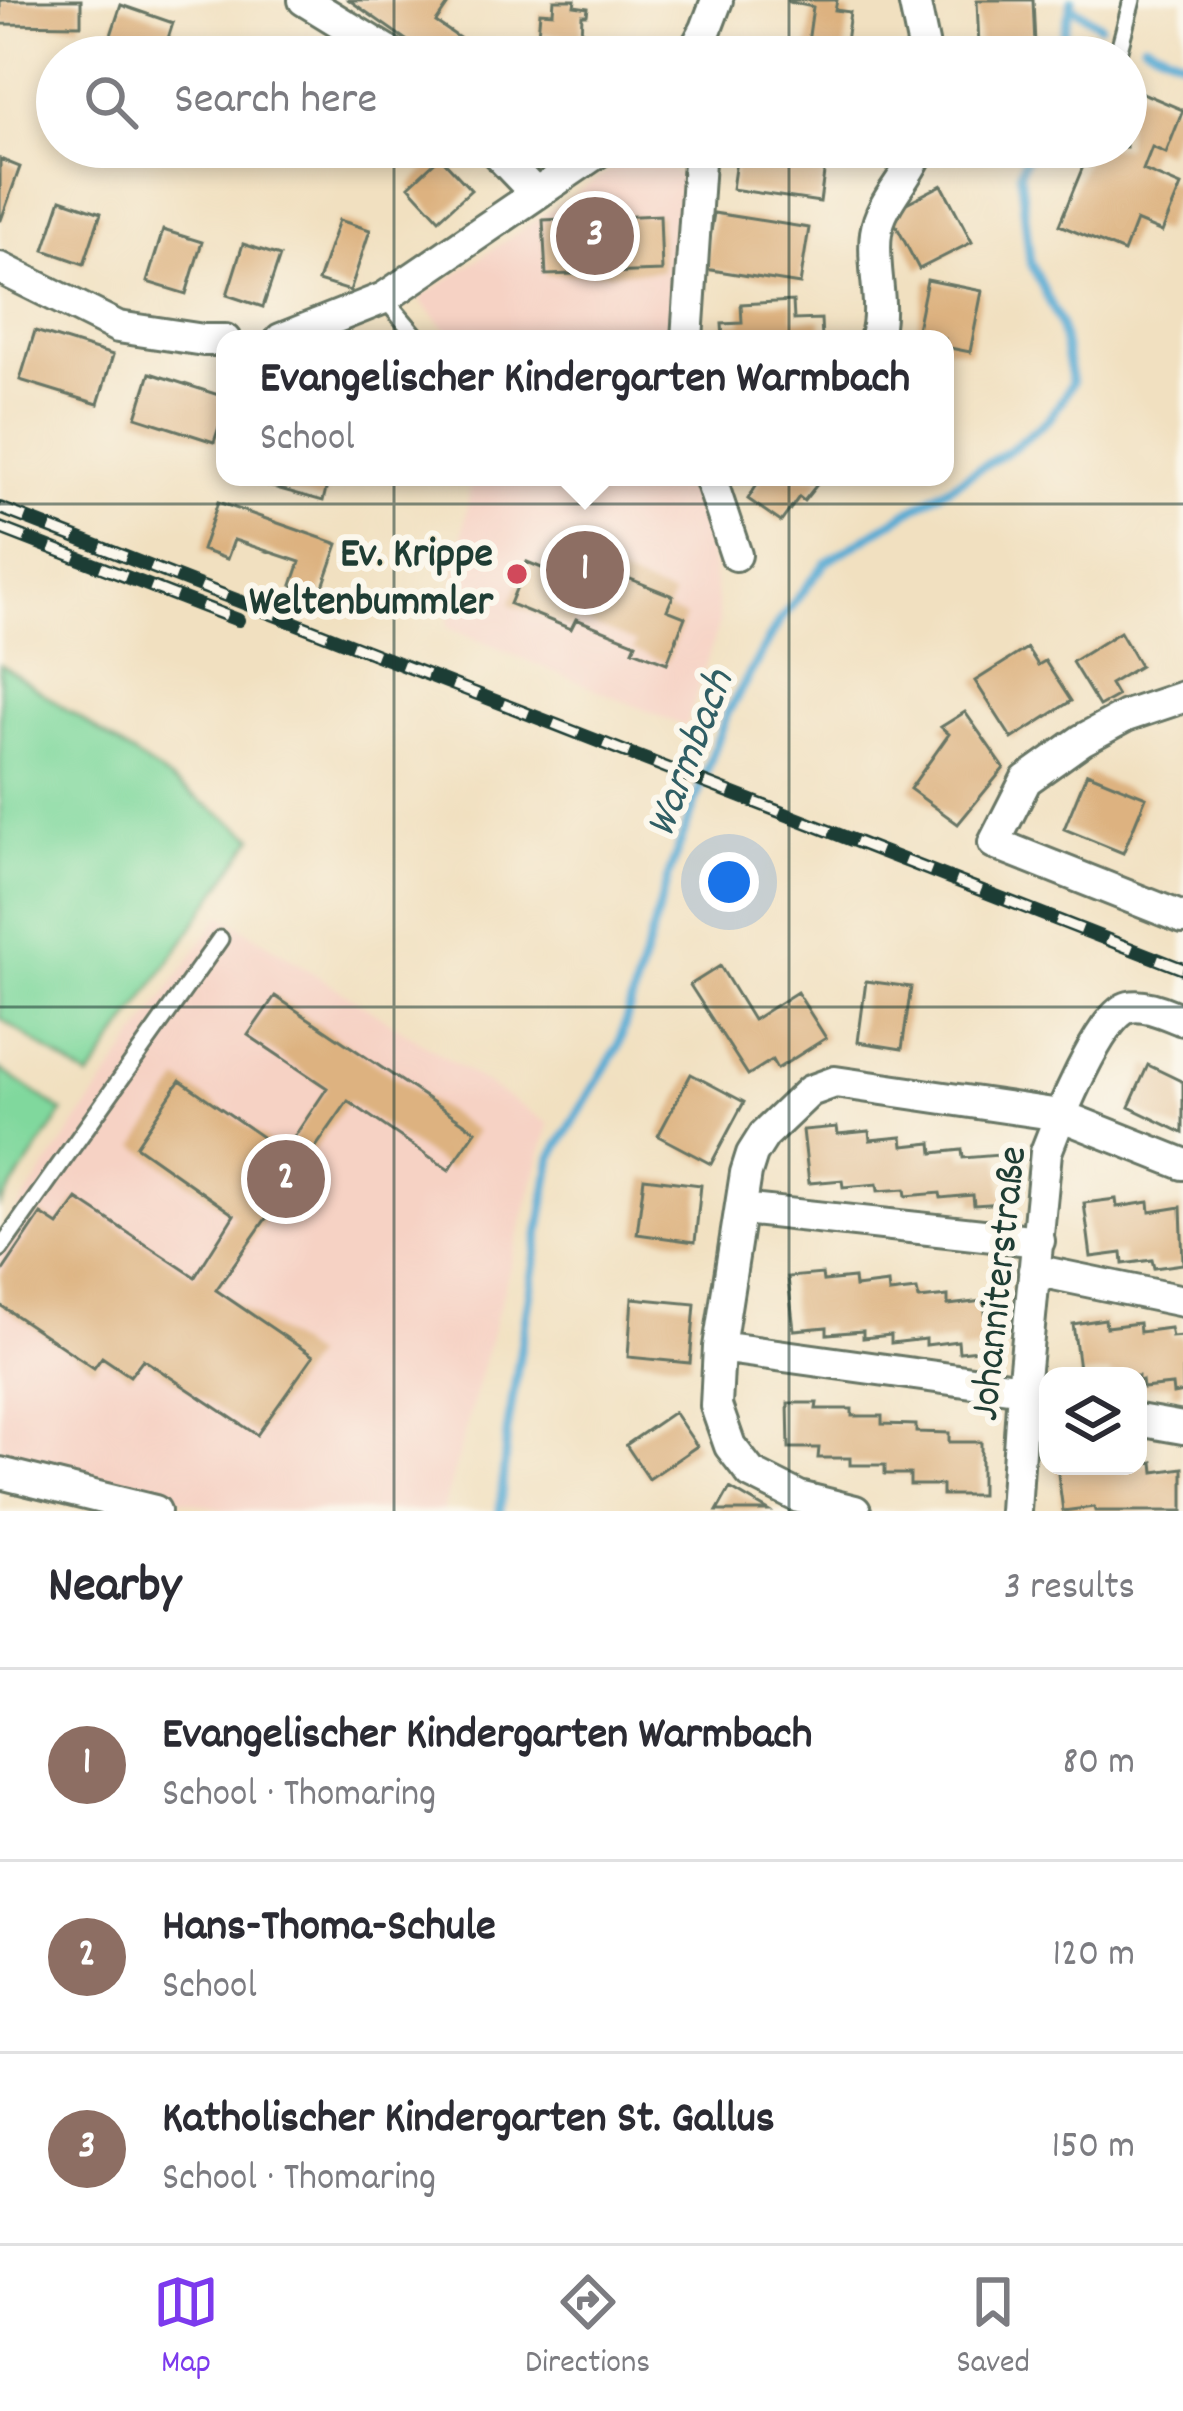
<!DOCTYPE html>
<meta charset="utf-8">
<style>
body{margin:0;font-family:Dekko,sans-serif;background:#f7f7f7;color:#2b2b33}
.controls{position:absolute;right:36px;bottom:36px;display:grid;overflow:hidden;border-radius:24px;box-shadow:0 6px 18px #0003}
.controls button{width:108px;height:108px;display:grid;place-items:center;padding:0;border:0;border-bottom:3px solid #e1e1e2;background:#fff;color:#2b2b33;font:60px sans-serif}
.you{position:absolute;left:729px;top:882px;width:42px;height:42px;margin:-30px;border:9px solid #fff;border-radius:50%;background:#1a73e8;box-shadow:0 0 0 18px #1a73e833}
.badge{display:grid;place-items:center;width:78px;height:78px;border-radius:50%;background:#7c3aed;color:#fff;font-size:39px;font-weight:700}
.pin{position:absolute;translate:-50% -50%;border:6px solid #fff;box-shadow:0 3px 12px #0006}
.popup{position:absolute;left:216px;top:330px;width:738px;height:156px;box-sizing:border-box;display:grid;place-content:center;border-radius:24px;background:#fff;filter:drop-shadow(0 3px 9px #0005);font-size:39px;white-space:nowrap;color:#7c7c81}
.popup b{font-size:45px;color:#2b2b33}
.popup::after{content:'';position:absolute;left:50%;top:100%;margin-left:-24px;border:24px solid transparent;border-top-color:#fff}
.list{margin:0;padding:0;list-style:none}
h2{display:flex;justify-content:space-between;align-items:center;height:156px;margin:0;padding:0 48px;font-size:51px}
h2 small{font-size:39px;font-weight:400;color:#7c7c81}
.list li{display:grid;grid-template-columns:78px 1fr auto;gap:36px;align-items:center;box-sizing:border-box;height:192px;padding:0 48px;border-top:3px solid #e1e1e2}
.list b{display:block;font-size:45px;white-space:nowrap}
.list p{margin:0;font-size:39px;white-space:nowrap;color:#7c7c81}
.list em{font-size:39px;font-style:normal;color:#7c7c81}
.icon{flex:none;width:66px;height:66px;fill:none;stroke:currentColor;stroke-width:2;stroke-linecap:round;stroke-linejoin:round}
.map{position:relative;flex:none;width:1183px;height:1511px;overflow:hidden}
.search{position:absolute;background:#fff;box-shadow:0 6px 18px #0003;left:36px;right:36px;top:36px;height:132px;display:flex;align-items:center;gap:30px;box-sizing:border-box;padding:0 42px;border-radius:66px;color:#7c7c81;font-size:45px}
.sheet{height:732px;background:#fff}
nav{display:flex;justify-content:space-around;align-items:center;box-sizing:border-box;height:168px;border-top:3px solid #e1e1e2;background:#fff;font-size:33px;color:#7c7c81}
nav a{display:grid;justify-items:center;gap:6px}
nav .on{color:#7c3aed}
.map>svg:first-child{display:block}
.built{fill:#f6d2c4}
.green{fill:#80d89d;stroke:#508a68;stroke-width:3}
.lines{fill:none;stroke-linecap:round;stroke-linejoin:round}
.stream{stroke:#57aad3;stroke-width:9}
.building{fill:#ddb280}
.lane-casing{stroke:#687665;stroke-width:21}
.street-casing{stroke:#687665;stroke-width:36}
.lane{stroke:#fff;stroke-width:15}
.street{stroke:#fff;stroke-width:30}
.rail-casing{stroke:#1f3d34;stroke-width:14}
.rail{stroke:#fbf7ec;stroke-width:9;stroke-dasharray:27;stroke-linecap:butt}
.grid{fill:none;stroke:#1f3d34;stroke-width:3;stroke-opacity:0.55}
.poi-dot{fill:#d1495b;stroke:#fbf7ec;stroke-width:4.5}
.labels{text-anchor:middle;stroke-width:12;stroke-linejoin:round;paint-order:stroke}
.poi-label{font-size:42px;font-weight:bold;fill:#1f3d34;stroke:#fbf7ec;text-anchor:end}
.street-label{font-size:42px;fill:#1f3d34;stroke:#fbf7ec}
.water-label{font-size:45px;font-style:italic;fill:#305e64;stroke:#fbf7ec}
</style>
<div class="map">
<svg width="1183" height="1511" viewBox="0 0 1183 1511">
<rect width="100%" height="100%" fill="#fbf7ec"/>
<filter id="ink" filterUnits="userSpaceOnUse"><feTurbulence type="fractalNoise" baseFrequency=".00833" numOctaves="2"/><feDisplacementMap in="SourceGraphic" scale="24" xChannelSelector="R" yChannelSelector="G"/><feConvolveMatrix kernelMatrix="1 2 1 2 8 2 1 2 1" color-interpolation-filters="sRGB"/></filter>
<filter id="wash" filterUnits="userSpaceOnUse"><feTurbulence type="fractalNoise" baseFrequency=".004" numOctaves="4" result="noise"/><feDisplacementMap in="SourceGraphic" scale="48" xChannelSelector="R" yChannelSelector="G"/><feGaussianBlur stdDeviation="2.7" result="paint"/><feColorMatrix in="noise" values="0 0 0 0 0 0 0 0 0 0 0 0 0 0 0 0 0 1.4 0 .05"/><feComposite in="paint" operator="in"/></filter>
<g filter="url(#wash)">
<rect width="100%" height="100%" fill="#f1e0c0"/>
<path class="built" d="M 629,157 L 681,174 L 675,339 L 454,339 L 419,299 Z
M 472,477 L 688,477 L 708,518 L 719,622 L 686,727 L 447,627 Z
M 221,914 L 549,1124 L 443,1511 L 227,1511 L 0,1453 L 0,1234 Z"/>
<path class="green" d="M 0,664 L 254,837 L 89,1079 L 0,1018 Z
M 0,1069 L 63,1112 L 0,1205 Z"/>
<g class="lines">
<path class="stream" d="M 1071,6 L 1100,25
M 1144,43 L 1183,60
M 1058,57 L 1072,0
M 500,1511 L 507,1432 L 552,1157 L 618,1047 L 669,874 L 727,714 L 779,622 L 826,562 L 1013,448 L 1051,417 L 1072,383 L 1060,323 L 1030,261 L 1020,172 L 1030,147"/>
</g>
<g id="blocks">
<path class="building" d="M 0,0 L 81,0 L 81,25 L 0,24 Z
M 349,0 L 451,0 L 436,22 L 468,44 L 459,57 L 437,57 L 421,46 L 419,49 Z
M 554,0 L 575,0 L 574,6 L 588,8 L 587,15 L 582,15 L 581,37 L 538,34 L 540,12 L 553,13 Z
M 789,0 L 837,0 L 835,10 L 850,12 L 844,57 L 806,57 L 813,7 L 789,2 Z
M 977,0 L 1033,0 L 1035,45 L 979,46 Z
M 121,5 L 173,23 L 162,57 L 147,57 L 108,44 Z
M 1126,86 L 1183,110 L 1166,153 L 1152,147 L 1143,170 L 1181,186 L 1162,232 L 1136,221 L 1124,252 L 1059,225 L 1091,147 L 1126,147 Z
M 738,147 L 826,158 L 820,202 L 732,189 Z
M 440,157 L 471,190 L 439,219 L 409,186 Z
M 0,159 L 20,167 L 1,220 L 0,220 Z
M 942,185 L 972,242 L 919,269 L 889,212 Z
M 61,199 L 101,213 L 84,264 L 44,250 Z
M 714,213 L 809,228 L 800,284 L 705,269 Z
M 660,215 L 662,271 L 546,275 L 543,220 Z
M 339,220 L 370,230 L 350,291 L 318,281 Z
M 163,230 L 202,242 L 186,294 L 147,282 Z
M 243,244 L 280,256 L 263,307 L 227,295 Z
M 927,280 L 982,291 L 970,352 L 945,347 L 945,339 L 915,339 Z
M 793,301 L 794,320 L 821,319 L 822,339 L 723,339 L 722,324 L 742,323 L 741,304 Z
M 35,331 L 113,355 L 98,404 L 20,380 Z
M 150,373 L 225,397 L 225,409 L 214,442 L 136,417 Z
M 267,477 L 329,477 L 323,501 L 265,485 Z
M 762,477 L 823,477 L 804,501 L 799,497 L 781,522 L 748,499 Z
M 218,502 L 338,544 L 320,595 L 292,585 L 300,562 L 234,540 L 227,559 L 202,550 Z
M 527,562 L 586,586 L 595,565 L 673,596 L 667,610 L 685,617 L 667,663 L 633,650 L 636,643 L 576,619 L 571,629 L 510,604 Z
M 1120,632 L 1140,666 L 1110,684 L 1117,696 L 1099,706 L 1072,662 Z
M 1027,648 L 1038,665 L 1045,661 L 1071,701 L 1012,739 L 975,681 Z
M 965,712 L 1004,768 L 958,824 L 910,789 L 949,734 L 941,727 Z
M 1087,773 L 1146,797 L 1123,853 L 1064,829 Z
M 720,966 L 753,1020 L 797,992 L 826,1038 L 777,1069 L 772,1060 L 748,1075 L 690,985 Z
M 866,981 L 911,987 L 902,1049 L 858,1042 Z
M 275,996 L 476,1131 L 449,1170 L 348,1101 L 216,1290 L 313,1356 L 257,1435 L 143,1359 L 130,1376 L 102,1357 L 94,1368 L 0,1305 L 0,1275 L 41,1214 L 58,1225 L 77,1199 L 195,1277 L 234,1215 L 136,1146 L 180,1080 L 284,1152 L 327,1088 L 248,1035 Z
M 1148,1065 L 1183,1082 L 1183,1133 L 1129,1107 Z
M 691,1074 L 744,1102 L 711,1164 L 658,1136 Z
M 837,1127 L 838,1134 L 869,1131 L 870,1140 L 902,1137 L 903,1146 L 932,1143 L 933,1153 L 962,1150 L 963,1158 L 999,1155 L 1004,1203 L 974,1205 L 973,1195 L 941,1198 L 940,1193 L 906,1196 L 905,1189 L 878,1191 L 877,1184 L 843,1187 L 842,1180 L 809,1183 L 803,1130 Z
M 644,1178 L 701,1185 L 695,1242 L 637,1234 Z
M 1116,1199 L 1117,1207 L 1149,1202 L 1150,1212 L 1181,1207 L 1183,1264 L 1154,1268 L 1152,1260 L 1123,1264 L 1122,1253 L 1091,1257 L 1084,1203 Z
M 822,1274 L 823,1281 L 854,1278 L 855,1287 L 888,1283 L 889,1293 L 917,1290 L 919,1299 L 948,1296 L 948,1305 L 984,1301 L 989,1349 L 959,1352 L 958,1341 L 926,1345 L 926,1339 L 891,1343 L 891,1335 L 863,1338 L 863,1331 L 827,1334 L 827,1327 L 794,1330 L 788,1277 Z
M 632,1298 L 695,1304 L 690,1363 L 628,1357 Z
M 1105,1319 L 1106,1327 L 1139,1323 L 1140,1332 L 1170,1328 L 1172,1337 L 1183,1336 L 1183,1392 L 1173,1394 L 1172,1385 L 1143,1388 L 1142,1380 L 1138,1381 L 1138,1376 L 1112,1376 L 1111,1373 L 1080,1376 L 1073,1324 Z
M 788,1403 L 817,1403 L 816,1409 L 852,1409 L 852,1416 L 882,1416 L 882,1424 L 916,1425 L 916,1432 L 949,1433 L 949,1442 L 981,1442 L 981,1495 L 942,1495 L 942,1485 L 910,1485 L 910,1474 L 885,1474 L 885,1465 L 850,1465 L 850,1458 L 818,1458 L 819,1448 L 789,1448 Z
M 674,1412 L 697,1446 L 649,1479 L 626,1445 Z
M 1153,1462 L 1154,1472 L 1183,1468 L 1183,1511 L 1095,1511 L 1094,1507 L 1063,1511 L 1057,1466 L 1138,1466 Z
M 730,1488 L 769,1511 L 717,1511 Z"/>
</g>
</g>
<g filter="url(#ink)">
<use href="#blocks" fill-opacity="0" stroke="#687665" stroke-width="3"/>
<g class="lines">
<g class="lane-casing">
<path id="lane" d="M 1117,57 L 1132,0
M 384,298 L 419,339
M 0,1249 L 220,939"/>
</g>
<g class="street-casing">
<path id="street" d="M 304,0 L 397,57
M 914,0 L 926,57
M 691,57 L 706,29 L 717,0
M 491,147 L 536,194
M 0,268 L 118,327 L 204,340 L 225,340
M 281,339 L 384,298 L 605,147
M 687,339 L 700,147
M 875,339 C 886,304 871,268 876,233 C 881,200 909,178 920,147
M 710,477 L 736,555
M 1183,697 L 1126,716 L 1082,740 L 1026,780 L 994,843 L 1183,918
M 742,1209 L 1039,1241
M 1034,1270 L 1183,1301
M 719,1347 L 1023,1389
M 1138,1420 L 1183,1428
M 0,1473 L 155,1511
M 855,1511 L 799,1497 L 751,1473 L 730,1446 L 716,1406 L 719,1347 L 746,1173 L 752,1154 L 764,1135 L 810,1091 L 835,1082 L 1060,1115 L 1183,1164
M 1015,1511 L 1023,1389 L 1046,1152 C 1057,1123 1101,1013 1129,1007 C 1146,1003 1167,1014 1183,1020"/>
</g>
<use href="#lane" class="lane"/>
<use href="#street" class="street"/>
<g class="rail-casing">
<path id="rail" d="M 0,508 L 1183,969
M 0,528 L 238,620"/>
</g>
<use href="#rail" class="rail"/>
</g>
</g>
<path class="grid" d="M 394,0 L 394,57M 789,0 L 789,57M 394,147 L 394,1511M 789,147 L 789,1511M 0,504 L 1183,504M 0,1007 L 1183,1007"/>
<circle class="poi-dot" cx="517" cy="574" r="12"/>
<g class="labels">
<g class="poi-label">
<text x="493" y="565">Ev. Krippe<tspan x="493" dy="48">Weltenbummler</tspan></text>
</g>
<g class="street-label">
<text transform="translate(995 1283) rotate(-84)" y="15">Johanniterstraße</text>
</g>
<g class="water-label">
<text transform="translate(686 752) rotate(-69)" y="16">Warmbach</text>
</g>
</g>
</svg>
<div class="controls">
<button><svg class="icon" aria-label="layers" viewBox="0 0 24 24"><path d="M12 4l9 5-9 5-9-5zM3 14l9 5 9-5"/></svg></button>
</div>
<div class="you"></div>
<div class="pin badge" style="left:585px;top:570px;background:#8d6e63">1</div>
<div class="popup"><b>Evangelischer Kindergarten Warmbach</b>School</div>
<div class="pin badge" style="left:286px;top:1179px;background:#8d6e63">2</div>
<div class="pin badge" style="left:595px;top:236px;background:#8d6e63">3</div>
<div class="search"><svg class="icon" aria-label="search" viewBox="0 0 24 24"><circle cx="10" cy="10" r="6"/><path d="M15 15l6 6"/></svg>Search here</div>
</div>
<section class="sheet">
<h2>Nearby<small>3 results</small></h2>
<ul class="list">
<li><span class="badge" style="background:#8d6e63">1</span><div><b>Evangelischer Kindergarten Warmbach</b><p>School · Thomaring</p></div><em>80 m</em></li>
<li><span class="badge" style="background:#8d6e63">2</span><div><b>Hans-Thoma-Schule</b><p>School</p></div><em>120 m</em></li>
<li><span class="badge" style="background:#8d6e63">3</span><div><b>Katholischer Kindergarten St. Gallus</b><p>School · Thomaring</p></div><em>150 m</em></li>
</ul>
</section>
<nav>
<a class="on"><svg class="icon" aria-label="map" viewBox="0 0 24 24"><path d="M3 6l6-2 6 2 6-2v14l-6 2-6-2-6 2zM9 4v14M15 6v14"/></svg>Map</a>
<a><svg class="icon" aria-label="directions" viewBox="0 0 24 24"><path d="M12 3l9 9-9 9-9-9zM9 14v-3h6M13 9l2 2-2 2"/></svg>Directions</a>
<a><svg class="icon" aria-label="saved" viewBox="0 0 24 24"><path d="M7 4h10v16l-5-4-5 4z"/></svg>Saved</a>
</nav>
